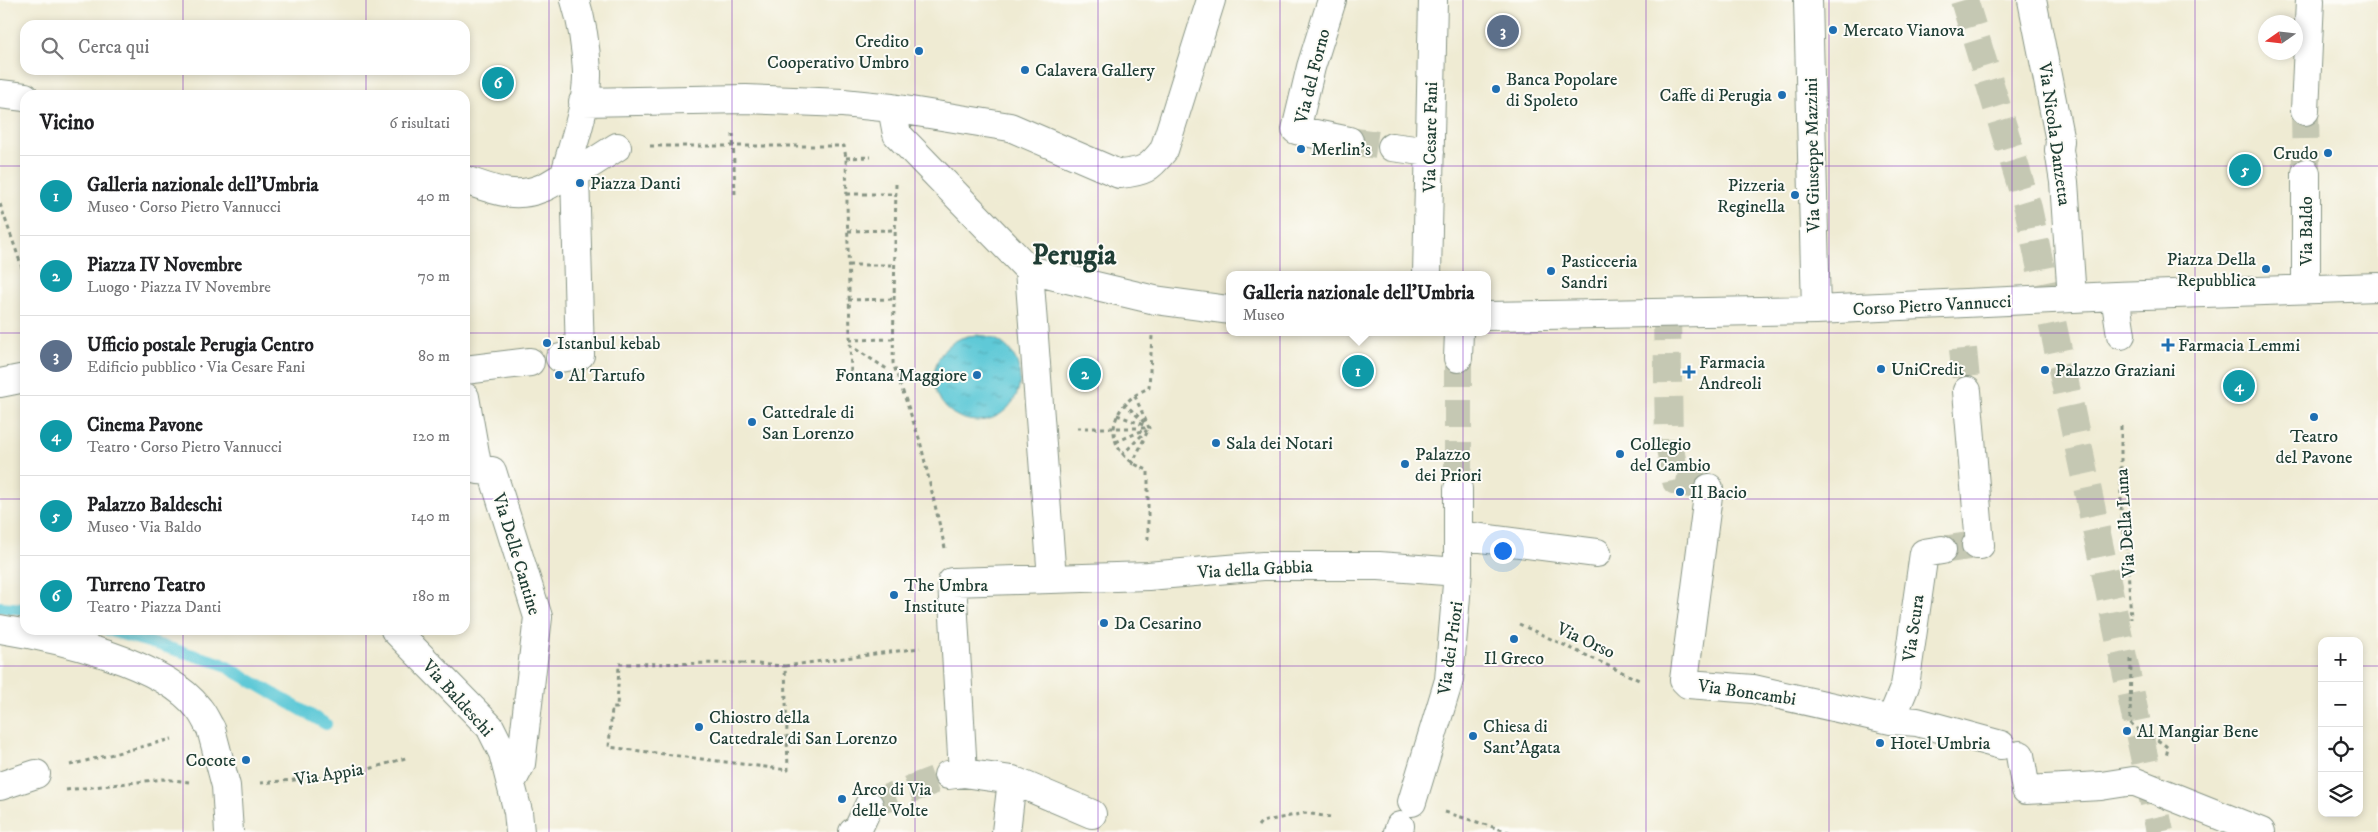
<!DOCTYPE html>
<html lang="it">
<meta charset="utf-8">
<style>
body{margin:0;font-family:"IM FELL DW Pica",serif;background:#f6f6f6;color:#202124}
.controls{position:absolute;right:15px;bottom:15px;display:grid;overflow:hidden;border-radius:10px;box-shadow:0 2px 8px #0003}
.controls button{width:45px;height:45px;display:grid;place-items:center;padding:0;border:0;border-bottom:1px solid #e0e0e0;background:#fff;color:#202124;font:25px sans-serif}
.compass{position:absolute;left:2258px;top:15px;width:45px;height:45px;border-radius:50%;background:#fff;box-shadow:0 2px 8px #0003;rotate:256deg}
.you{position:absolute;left:1502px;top:550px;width:18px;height:18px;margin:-12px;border:4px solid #fff;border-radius:50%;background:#1a73e8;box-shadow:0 0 0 8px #1a73e833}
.badge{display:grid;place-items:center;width:32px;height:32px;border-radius:50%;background:#1f6fb2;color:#fff;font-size:16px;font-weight:700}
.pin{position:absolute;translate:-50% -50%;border:2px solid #fff;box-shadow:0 1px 5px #0006}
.popup{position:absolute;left:1226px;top:271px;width:265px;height:65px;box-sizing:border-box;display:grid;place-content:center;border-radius:10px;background:#fff;filter:drop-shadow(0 1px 4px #0005);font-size:16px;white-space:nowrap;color:#757577}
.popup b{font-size:19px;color:#202124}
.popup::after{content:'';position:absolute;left:50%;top:100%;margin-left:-10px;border:10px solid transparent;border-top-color:#fff}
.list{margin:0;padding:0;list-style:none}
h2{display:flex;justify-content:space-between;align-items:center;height:65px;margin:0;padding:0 20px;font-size:21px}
h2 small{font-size:16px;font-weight:400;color:#757577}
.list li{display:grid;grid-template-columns:32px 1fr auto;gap:15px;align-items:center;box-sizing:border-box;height:80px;padding:0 20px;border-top:1px solid #e0e0e0}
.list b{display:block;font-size:19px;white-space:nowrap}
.list p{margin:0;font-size:16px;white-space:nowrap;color:#757577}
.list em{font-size:16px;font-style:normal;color:#757577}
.icon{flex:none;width:28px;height:28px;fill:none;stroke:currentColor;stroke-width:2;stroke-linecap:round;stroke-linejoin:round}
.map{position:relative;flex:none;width:2378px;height:832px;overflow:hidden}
.search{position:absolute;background:#fff;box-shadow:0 2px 8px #0003;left:20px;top:20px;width:450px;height:55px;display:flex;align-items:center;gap:12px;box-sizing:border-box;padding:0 18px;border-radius:15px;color:#757577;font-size:19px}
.panel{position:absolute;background:#fff;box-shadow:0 2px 8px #0003;left:20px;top:90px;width:450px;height:545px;border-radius:15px}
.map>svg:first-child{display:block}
.water{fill:url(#water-ripples);stroke:#3e8386}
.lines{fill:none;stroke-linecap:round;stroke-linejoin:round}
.stream{stroke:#5ec9d7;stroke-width:12}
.street-tunnel{stroke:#c5c8b3;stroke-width:28;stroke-dasharray:28 14;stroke-linecap:butt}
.secondary-tunnel{stroke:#c5c8b3;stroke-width:28;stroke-dasharray:28 14;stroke-linecap:butt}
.street-casing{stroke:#879484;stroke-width:30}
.path{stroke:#879484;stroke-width:3;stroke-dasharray:4 4;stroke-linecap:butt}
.street{stroke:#fff;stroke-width:28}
.street-bridge-casing{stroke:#879484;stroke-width:30;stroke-linecap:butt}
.street-bridge{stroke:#fff;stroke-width:28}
.grid{fill:none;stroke:#7b2cbf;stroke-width:1;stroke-opacity:0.55}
.poi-dot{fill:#1f6fb2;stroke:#fdfcf7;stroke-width:2}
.labels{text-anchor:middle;stroke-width:4;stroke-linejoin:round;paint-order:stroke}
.poi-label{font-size:18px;fill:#1f3d34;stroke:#fdfcf7;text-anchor:start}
.street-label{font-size:18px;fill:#1f3d34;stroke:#fdfcf7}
.town-label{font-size:28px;font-weight:bold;fill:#1f3d34;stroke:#fdfcf7}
</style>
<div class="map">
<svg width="2378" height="832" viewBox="0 0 2378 832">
<defs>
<pattern id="water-ripples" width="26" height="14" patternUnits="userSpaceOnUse" patternTransform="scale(1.25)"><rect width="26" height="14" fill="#5ec9d7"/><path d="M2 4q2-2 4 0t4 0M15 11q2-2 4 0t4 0" fill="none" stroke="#4da4af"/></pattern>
</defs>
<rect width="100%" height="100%" fill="#fdfcf7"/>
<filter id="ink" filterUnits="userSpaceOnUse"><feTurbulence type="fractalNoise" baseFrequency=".02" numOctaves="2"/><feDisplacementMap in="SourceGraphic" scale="10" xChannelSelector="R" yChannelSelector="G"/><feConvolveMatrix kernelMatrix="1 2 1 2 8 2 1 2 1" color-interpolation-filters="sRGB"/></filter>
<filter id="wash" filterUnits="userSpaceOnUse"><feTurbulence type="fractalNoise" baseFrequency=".0096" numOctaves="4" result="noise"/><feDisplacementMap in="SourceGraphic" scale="20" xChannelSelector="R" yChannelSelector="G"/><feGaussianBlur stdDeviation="1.12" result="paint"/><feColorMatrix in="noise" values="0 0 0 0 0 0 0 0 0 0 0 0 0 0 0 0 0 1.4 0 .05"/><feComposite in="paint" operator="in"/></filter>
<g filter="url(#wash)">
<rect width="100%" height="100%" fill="#efebd3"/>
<path class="water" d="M934 378a43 43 0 1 1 86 0a43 43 0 1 1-86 0Z"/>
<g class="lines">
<path class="stream" d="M 0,607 L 25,609
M 108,630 L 220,663 L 326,724"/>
</g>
</g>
<g filter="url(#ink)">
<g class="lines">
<path class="street-tunnel" d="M 2305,111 L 2306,173
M 1349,141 L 1392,147
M 1667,313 L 1669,443 L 1676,481 L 1709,488
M 1963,349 L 1967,391
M 1458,358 L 1458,489
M 1942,550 L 1976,545
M 869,805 L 948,775"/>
<path class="secondary-tunnel" d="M 1964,0 L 2028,208 L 2160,832"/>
<g class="street-casing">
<path id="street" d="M 1332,0 L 1311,67 L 1296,130 L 1349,141
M 1808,0 L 1816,310
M 2032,0 L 2060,141 L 2059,150 L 2064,182 L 2072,298
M 0,94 L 25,97
M 583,102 L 746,99 L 843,103 L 892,108 L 1010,127 L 1119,174 C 1144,172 1149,169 1164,150 L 1211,0
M 892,108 L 897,134 L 1029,270 L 1155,300 L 1229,310
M 2305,111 L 2310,0
M 1392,147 L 1430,152
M 2306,173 L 2306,289
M 565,174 C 573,144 588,103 587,72 C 586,49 582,22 575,0
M 575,174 L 617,147
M 465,180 C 492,189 514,200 542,188 C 554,184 561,174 575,174 L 580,355 L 560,358
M 1029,270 L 1052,579
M 1427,275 L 1433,0
M 2115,296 L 2121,335
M 1487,316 L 1816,310 L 2115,296 L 2378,287
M 1458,358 L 1459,332
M 465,370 L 530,362
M 0,383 L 25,378
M 1967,391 L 1980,545 L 1976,545
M 465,397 L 478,470 L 492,471 L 538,617 L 521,764 L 511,783
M 1709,488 L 1684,680 L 1688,684 L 1753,689 L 1891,720 L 1917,722 L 2001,745
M 1458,535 L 1597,553
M 0,629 C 56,638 164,662 199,709 C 204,715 207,723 211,729
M 395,630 L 490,727 L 503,753 L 518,812 L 520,832
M 1891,720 L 1905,686 L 1924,553 L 1942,550
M 2020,755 L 2026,790 L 2101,786 L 2133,781 L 2261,832
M 963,773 L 1012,780 L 1092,814
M 948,775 L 963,773 L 952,582 L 1148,576 L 1263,566 L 1379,566 L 1458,572
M 0,786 L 36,774
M 1412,802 L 1449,680 L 1458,572 L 1458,489
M 853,832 L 858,829 L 869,805
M 1006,832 L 1012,780
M 1398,832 L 1400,826"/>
</g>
<path class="path" d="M 733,134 L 735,196
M 650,146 L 844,146 L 846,158 L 851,379
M 846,158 L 871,157
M 896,184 L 893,363 L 920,441 L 945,548
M 847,194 L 896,194
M 0,204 L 25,276
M 848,231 L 895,230
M 848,265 L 894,265
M 848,300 L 894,299
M 849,340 L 893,339
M 849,345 L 887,369
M 1124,403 L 1147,425
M 1117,415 L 1146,426
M 2121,426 L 2121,522 L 2127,549 L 2131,619
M 1077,428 L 1149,428
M 1116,442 L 1146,429
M 1122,455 L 1147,430
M 1132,465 L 1149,428 L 1134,394
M 1148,540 L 1148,470 C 1101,454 1104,406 1149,388 L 1152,336
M 1519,624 L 1641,681
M 2131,659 L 2130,722 C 2139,734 2157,737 2168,748 L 2166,757
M 742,663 L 785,666 L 788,770 L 609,747 L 612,708 L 617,708 L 619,664 Z
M 785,666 L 920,648
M 70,765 L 172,739
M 260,783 L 349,775 L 409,757
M 66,790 L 164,779 L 189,782
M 1445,812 L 1509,832
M 1258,826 L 1261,822 L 1305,813 L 1330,817"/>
<use href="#street" class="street"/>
<g class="street-bridge-casing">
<path id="street-bridge" d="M 211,729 L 226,786 L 229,832"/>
</g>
<use href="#street-bridge" class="street-bridge"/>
</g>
</g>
<path class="grid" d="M 183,0 L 183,25M 366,0 L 366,25M 549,0 L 549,832M 732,0 L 732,832M 915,0 L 915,832M 1098,0 L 1098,832M 1280,0 L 1280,832M 1463,0 L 1463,832M 1646,0 L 1646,832M 1829,0 L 1829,832M 2012,0 L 2012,832M 2195,0 L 2195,832M 183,70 L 183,95M 366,70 L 366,95M 0,166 L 25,166M 465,166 L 2378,166M 0,333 L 25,333M 465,333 L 2378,333M 0,499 L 25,499M 465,499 L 2378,499M 183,630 L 183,832M 366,630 L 366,832M 0,666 L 2322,666M 2359,666 L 2378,666"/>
<g class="poi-dot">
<circle cx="1833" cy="30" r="5"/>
<circle cx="919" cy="51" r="5"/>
<circle cx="1025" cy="70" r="5"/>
<circle cx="1496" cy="89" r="5"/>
<circle cx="1782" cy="95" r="5"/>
<circle cx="1301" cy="149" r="5"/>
<circle cx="2328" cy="153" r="5"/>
<circle cx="580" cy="183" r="5"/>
<circle cx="1795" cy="195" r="5"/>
<circle cx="2266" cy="269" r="5"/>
<circle cx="1551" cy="271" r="5"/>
<circle cx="547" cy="343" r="5"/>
<path d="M2165.5 337.5h5v5h5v5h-5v5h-5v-5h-5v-5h5z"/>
<circle cx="1881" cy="369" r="5"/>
<circle cx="2045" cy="370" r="5"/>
<path d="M1686.5 364.5h5v5h5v5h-5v5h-5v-5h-5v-5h5z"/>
<circle cx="559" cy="375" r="5"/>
<circle cx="977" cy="375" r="5"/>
<circle cx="2314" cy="417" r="5"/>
<circle cx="752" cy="422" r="5"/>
<circle cx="1216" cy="443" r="5"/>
<circle cx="1620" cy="454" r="5"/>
<circle cx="1405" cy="464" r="5"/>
<circle cx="1680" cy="492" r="5"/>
<circle cx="894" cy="595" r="5"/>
<circle cx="1104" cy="623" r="5"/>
<circle cx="1514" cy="639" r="5"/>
<circle cx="699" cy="727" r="5"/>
<circle cx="2127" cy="731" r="5"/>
<circle cx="1473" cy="736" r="5"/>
<circle cx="1880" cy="743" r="5"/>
<circle cx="246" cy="760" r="5"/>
<circle cx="842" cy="799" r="5"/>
</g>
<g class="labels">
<g class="poi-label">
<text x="1843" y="36">Mercato Vianova</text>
<text x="909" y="47" text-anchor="end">Credito<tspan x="909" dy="21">Cooperativo Umbro</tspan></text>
<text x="1035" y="76">Calavera Gallery</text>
<text x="1506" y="85">Banca Popolare<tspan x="1506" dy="21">di Spoleto</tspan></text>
<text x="1772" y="101" text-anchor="end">Caffe di Perugia</text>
<text x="1311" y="155">Merlin's</text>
<text x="2318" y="159" text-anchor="end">Crudo</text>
<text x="590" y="189">Piazza Danti</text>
<text x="1785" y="191" text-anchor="end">Pizzeria<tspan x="1785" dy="21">Reginella</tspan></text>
<text x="2256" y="265" text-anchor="end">Piazza Della<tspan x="2256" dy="21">Repubblica</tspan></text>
<text x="1561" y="267">Pasticceria<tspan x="1561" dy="21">Sandri</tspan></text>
<text x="557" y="349">Istanbul kebab</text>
<text x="2178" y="351">Farmacia Lemmi</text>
<text x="1699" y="368">Farmacia<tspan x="1699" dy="21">Andreoli</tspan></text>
<text x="1891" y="375">UniCredit</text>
<text x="2055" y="376">Palazzo Graziani</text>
<text x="569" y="381">Al Tartufo</text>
<text x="967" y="381" text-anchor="end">Fontana Maggiore</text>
<text x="762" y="418">Cattedrale di<tspan x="762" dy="21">San Lorenzo</tspan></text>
<text x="2314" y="442" text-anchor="middle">Teatro<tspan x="2314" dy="21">del Pavone</tspan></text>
<text x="1226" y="449">Sala dei Notari</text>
<text x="1630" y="450">Collegio<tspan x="1630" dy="21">del Cambio</tspan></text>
<text x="1415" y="460">Palazzo<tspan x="1415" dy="21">dei Priori</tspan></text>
<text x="1690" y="498">Il Bacio</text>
<text x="904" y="591">The Umbra<tspan x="904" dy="21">Institute</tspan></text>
<text x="1114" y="629">Da Cesarino</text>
<text x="1514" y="664" text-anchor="middle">Il Greco</text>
<text x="709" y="723">Chiostro della<tspan x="709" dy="21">Cattedrale di San Lorenzo</tspan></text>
<text x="1483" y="732">Chiesa di<tspan x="1483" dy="21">Sant’Agata</tspan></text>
<text x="2137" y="737">Al Mangiar Bene</text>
<text x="1890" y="749">Hotel Umbria</text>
<text x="236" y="766" text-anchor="end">Cocote</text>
<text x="852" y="795">Arco di Via<tspan x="852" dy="21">delle Volte</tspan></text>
</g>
<g class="street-label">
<text transform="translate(1312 76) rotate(-76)" y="6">Via del Forno</text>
<text transform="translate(2055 134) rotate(82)" y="6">Via Nicola Danzetta</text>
<text transform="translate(1430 137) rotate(-89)" y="6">Via Cesare Fani</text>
<text transform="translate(1812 155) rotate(-91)" y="6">Via Giuseppe Mazzini</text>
<text transform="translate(2306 231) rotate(-90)" y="6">Via Baldo</text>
<text transform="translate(1932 305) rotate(-3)" y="6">Corso Pietro Vannucci</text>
<text transform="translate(2125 523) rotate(-94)" y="6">Via Della Luna</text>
<text transform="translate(517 554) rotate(73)" y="6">Via Delle Cantine</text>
<text transform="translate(1255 569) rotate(-3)" y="6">Via della Gabbia</text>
<text transform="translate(1913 628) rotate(-82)" y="6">Via Scura</text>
<text transform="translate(1586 640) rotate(25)" y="6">Via Orso</text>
<text transform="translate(1450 648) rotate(-82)" y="6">Via dei Priori</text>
<text transform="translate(1747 692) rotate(8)" y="6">Via Boncambi</text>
<text transform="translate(458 698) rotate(48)" y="6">Via Baldeschi</text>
<text transform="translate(329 774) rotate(-9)" y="6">Via Appia</text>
</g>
<g class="town-label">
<text x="1074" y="264">Perugia</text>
</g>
</g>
</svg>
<div class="controls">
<button>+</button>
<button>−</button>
<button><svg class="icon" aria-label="locate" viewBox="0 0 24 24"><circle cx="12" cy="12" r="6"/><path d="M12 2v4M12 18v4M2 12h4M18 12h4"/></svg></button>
<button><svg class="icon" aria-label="layers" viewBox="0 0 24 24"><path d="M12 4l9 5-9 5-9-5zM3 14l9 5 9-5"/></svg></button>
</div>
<svg class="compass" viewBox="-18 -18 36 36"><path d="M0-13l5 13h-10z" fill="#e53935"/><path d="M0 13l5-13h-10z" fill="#757577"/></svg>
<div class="you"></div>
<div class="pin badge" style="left:1358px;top:371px;background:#0f9aa8">1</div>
<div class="popup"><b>Galleria nazionale dell'Umbria</b>Museo</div>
<div class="pin badge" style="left:1085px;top:374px;background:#0f9aa8">2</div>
<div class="pin badge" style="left:1503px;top:31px;background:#5c6f8a">3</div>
<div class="pin badge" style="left:2239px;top:386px;background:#0f9aa8">4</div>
<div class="pin badge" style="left:2245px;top:170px;background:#0f9aa8">5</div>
<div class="pin badge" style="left:498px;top:83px;background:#0f9aa8">6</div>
<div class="search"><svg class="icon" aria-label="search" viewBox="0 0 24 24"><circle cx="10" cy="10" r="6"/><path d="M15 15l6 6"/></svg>Cerca qui</div>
<section class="panel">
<h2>Vicino<small>6 risultati</small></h2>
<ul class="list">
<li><span class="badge" style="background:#0f9aa8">1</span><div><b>Galleria nazionale dell'Umbria</b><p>Museo · Corso Pietro Vannucci</p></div><em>40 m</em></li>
<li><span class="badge" style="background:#0f9aa8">2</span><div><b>Piazza IV Novembre</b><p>Luogo · Piazza IV Novembre</p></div><em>70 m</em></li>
<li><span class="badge" style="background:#5c6f8a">3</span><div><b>Ufficio postale Perugia Centro</b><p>Edificio pubblico · Via Cesare Fani</p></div><em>80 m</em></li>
<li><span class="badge" style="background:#0f9aa8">4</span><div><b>Cinema Pavone</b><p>Teatro · Corso Pietro Vannucci</p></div><em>120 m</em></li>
<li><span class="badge" style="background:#0f9aa8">5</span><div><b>Palazzo Baldeschi</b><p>Museo · Via Baldo</p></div><em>140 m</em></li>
<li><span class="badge" style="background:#0f9aa8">6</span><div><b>Turreno Teatro</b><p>Teatro · Piazza Danti</p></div><em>180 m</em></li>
</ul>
</section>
</div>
